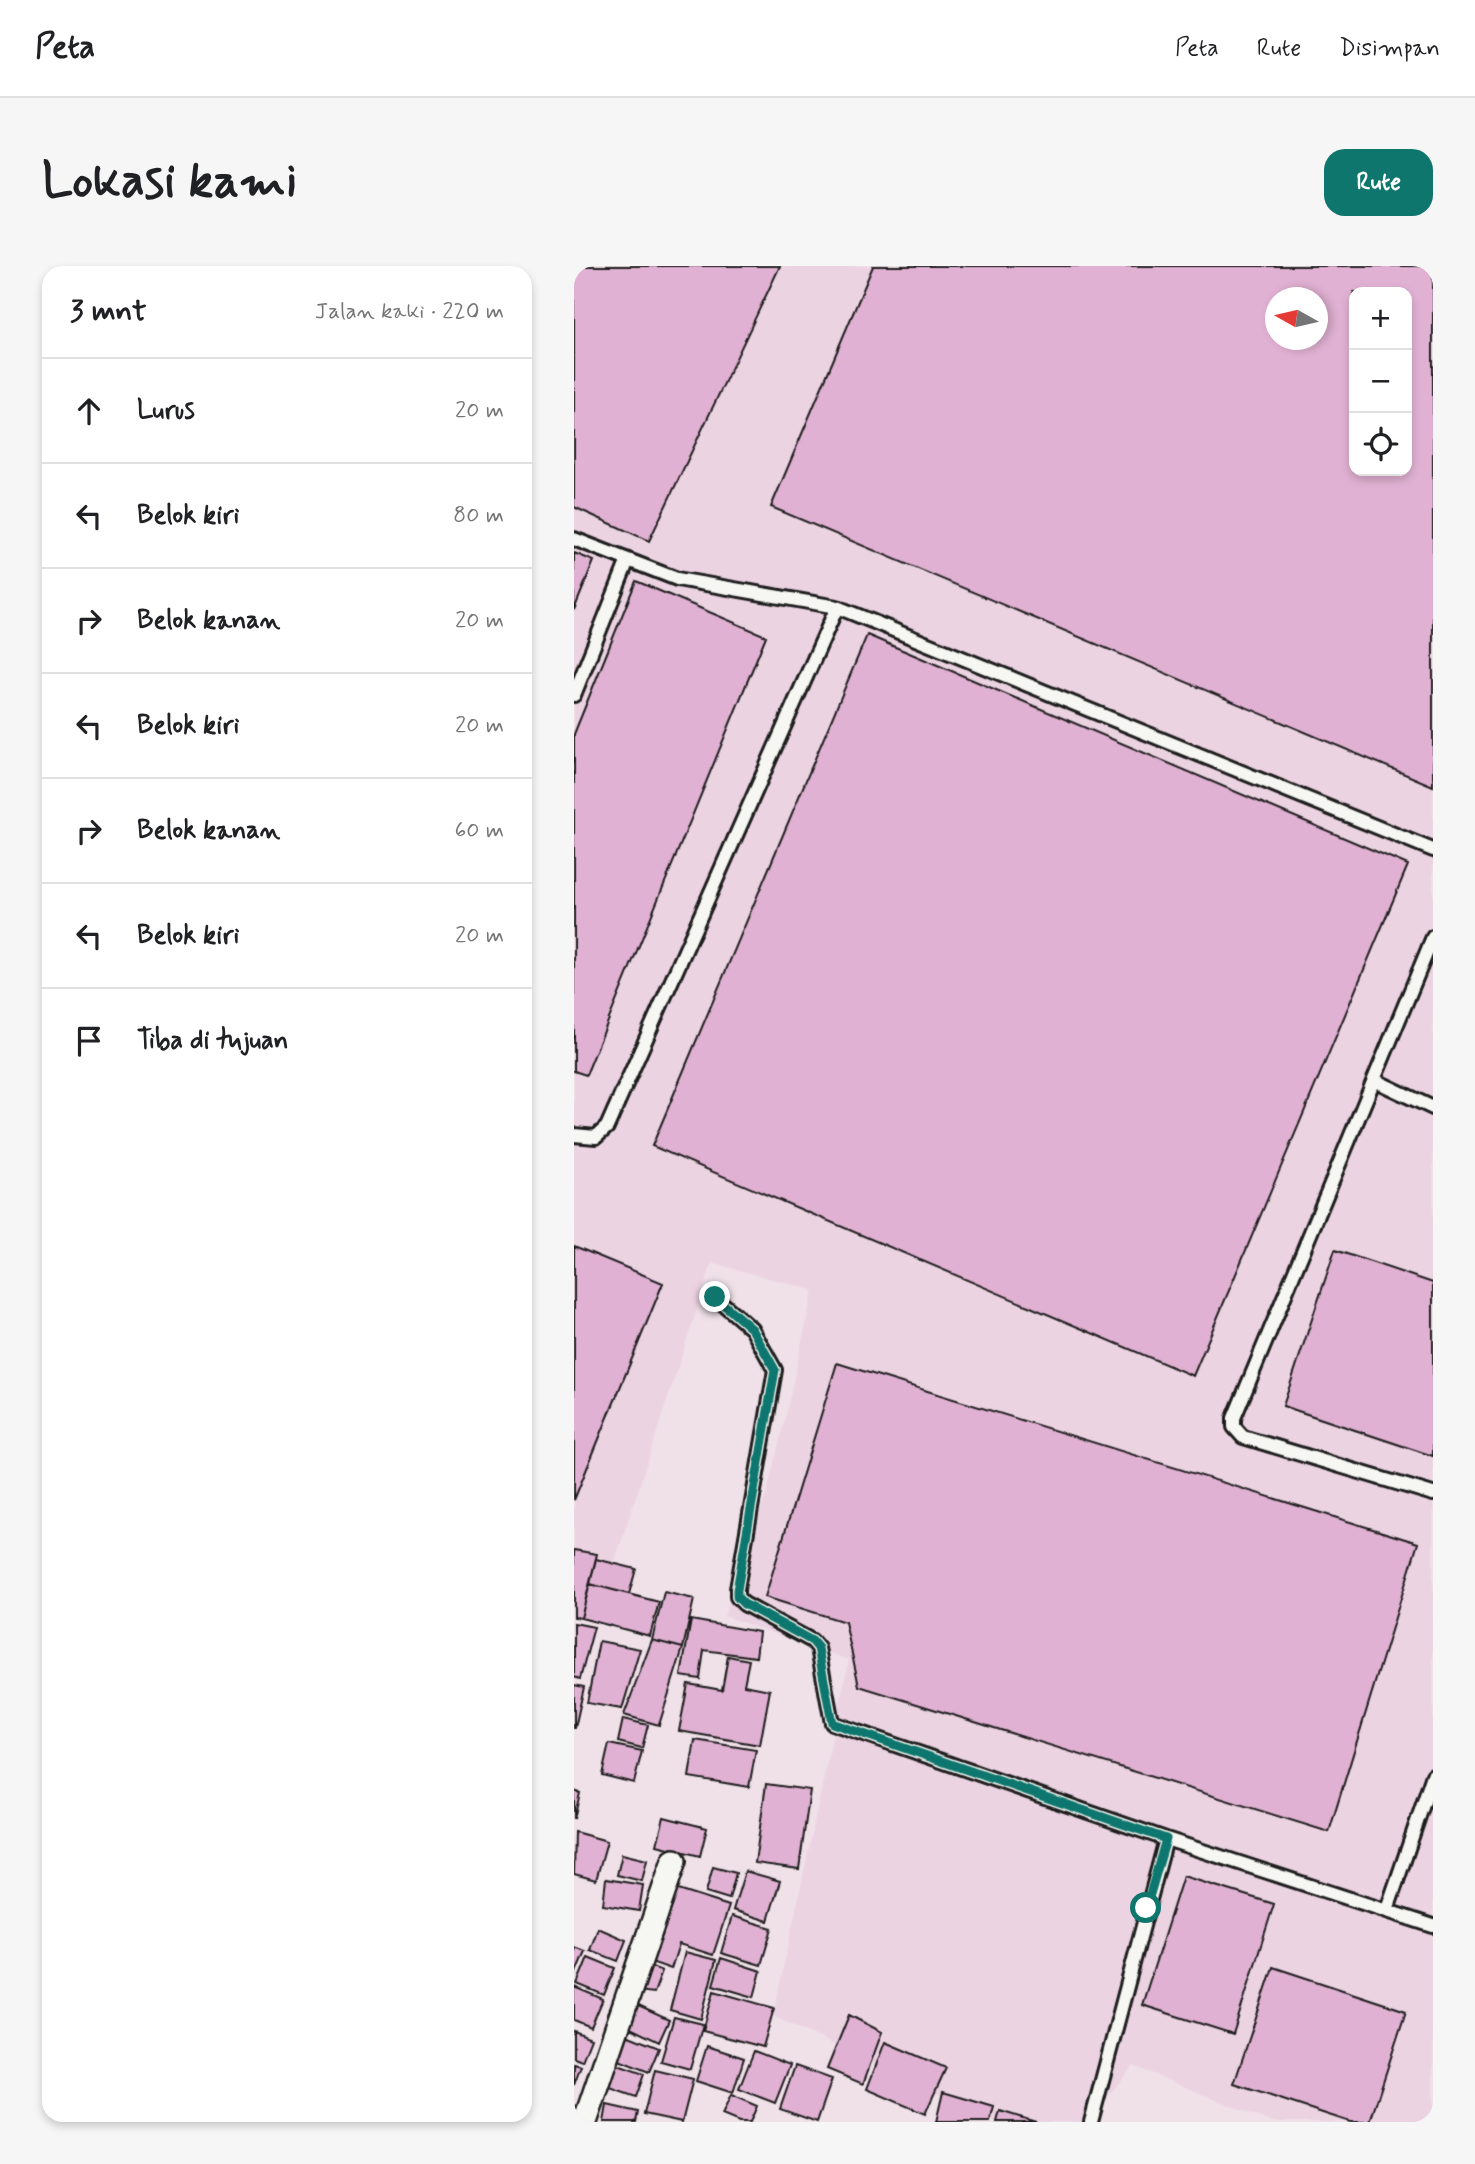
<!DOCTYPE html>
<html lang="id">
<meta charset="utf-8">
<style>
body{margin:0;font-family:Mynerve,sans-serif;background:#f6f6f6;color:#202124}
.controls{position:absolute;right:21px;top:21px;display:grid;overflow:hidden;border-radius:14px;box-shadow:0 4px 10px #0003}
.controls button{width:63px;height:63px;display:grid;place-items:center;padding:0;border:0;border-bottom:2px solid #e0e0e0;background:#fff;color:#202124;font:35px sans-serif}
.compass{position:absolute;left:691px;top:21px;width:63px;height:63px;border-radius:50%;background:#fff;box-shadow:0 4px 10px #0003;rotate:278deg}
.stop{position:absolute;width:21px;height:21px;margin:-16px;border:5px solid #0f766e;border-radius:50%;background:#fff}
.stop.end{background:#0f766e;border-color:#fff;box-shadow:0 2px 7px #0008}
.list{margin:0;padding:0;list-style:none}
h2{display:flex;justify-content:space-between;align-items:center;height:91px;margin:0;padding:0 28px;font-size:30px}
h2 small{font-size:23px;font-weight:400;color:#757577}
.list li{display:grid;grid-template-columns:46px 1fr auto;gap:21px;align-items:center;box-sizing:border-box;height:105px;padding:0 28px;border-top:2px solid #e0e0e0}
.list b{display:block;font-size:26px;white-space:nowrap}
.list em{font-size:23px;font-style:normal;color:#757577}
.icon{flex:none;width:38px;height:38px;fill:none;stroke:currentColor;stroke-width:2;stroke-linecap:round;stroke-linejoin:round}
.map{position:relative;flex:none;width:859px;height:1856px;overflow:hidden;border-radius:21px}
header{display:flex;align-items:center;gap:42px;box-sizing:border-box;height:98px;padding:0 35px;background:#fff;border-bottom:2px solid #e0e0e0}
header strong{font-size:33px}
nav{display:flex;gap:38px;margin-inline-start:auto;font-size:24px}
.intro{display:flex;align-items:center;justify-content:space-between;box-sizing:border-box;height:168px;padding:0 42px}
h1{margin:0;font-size:49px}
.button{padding:18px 32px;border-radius:21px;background:#0f766e;color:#fff;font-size:24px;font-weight:700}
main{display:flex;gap:42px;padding:0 42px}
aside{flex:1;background:#fff;border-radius:21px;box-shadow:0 4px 10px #0003}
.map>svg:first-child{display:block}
.built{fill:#ecd3e2;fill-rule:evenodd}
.building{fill:#e1b1d3;stroke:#1c1c1c;stroke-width:2;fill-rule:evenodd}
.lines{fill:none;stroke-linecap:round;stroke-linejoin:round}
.service-casing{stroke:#1c1c1c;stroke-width:18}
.minor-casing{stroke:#1c1c1c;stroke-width:28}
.service{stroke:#f6f6f2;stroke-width:12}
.minor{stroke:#f6f6f2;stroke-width:23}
.route{stroke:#0f766e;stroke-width:9}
</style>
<header>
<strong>Peta</strong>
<nav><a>Peta</a><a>Rute</a><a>Disimpan</a></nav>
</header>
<div class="intro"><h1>Lokasi kami</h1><a class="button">Rute</a></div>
<main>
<aside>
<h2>3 mnt<small>Jalan kaki · 220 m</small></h2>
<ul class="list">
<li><svg class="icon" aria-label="ahead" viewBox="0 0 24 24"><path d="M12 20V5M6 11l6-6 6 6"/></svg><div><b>Lurus</b></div><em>20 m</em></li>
<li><svg class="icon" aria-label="left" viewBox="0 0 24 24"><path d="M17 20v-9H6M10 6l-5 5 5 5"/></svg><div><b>Belok kiri</b></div><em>80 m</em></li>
<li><svg class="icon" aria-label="right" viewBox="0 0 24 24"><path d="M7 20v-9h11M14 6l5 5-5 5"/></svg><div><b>Belok kanan</b></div><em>20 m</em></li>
<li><svg class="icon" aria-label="left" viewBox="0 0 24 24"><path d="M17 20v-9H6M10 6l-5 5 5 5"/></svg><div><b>Belok kiri</b></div><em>20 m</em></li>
<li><svg class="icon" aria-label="right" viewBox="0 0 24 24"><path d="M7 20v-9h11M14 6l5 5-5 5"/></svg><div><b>Belok kanan</b></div><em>60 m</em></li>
<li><svg class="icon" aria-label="left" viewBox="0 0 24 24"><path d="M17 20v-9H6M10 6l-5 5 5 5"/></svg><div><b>Belok kiri</b></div><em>20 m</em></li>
<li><svg class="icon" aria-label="arrive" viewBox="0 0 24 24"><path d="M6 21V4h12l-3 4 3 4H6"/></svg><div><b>Tiba di tujuan</b></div></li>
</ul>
</aside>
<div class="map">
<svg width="859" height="1856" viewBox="0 0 859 1856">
<rect width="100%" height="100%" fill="#f0e1e9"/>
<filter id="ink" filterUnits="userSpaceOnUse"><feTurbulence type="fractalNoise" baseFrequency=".0143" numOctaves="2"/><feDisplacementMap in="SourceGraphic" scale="14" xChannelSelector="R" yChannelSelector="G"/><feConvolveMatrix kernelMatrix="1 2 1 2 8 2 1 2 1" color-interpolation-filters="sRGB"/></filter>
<g filter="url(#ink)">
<path class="built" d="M 0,0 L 859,0 L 859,1856 L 697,1856 L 559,1800 L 513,1856 L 423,1856 L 199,1750 L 275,1394 L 150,1350 L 193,1226 L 212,1148 L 239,1024 L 138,997 L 39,1301 L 15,1315 L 0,1346 ZM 780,26 L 833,26 L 833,205 L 780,205 ZM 702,32 L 744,32 L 744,74 L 702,74 Z"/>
<path class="building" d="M 0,0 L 206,0 L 75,275 L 0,241 Z
M 299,0 L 859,0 L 859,520 L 197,241 ZM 780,26 L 833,26 L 833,205 L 780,205 ZM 702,32 L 744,32 L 744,74 L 702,74 Z
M 0,287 L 20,295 L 0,344 Z
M 62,315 L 192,370 L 12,809 L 0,805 L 0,468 Z
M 293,369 L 834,599 L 619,1110 L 78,880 Z
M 0,980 L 89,1017 L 0,1234 Z
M 761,984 L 859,1017 L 859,1190 L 709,1140 Z
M 263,1097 L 844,1277 L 755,1566 L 285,1420 L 271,1356 L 191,1331 Z
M 0,1284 L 23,1288 L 7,1352 L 0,1351 Z
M 22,1293 L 62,1303 L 55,1328 L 16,1318 Z
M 16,1318 L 85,1336 L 76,1370 L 7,1352 Z
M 90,1326 L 120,1333 L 109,1382 L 78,1374 Z
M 117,1354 L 185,1366 L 182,1391 L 130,1384 L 126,1413 L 107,1410 Z
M 0,1357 L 20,1361 L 6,1413 L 0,1411 Z
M 78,1374 L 109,1382 L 85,1459 L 50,1449 Z
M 25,1375 L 66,1383 L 48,1443 L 13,1437 Z
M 154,1390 L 175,1394 L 170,1419 L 196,1424 L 186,1479 L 105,1465 L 114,1418 L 148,1424 Z
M 0,1419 L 10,1421 L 1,1462 L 0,1462 Z
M 49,1453 L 74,1459 L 68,1482 L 44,1476 Z
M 121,1474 L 182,1484 L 175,1521 L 115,1511 Z
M 35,1478 L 68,1485 L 60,1517 L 28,1509 Z
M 192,1518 L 236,1524 L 225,1603 L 181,1597 Z
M 0,1525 L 6,1527 L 0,1553 Z
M 90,1551 L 133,1562 L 126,1590 L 83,1579 Z
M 1,1566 L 33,1575 L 22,1614 L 0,1608 Z
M 48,1588 L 73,1594 L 68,1615 L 43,1609 Z
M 139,1601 L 162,1607 L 155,1633 L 132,1626 Z
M 171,1605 L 206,1615 L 194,1655 L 159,1644 Z
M 609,1610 L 700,1638 L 659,1768 L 568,1739 Z
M 32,1613 L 69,1619 L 65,1645 L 29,1639 Z
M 95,1621 L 155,1640 L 139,1689 L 105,1678 L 97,1703 L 71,1694 Z
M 158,1650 L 198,1662 L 187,1699 L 147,1687 Z
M 24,1662 L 52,1674 L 44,1695 L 16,1684 Z
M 0,1681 L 11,1685 L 0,1711 Z
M 111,1686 L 142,1694 L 127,1753 L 96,1744 Z
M 14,1691 L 41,1702 L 30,1729 L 3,1718 Z
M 147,1692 L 187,1705 L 180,1731 L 139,1719 Z
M 73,1699 L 88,1705 L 80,1727 L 63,1725 Z
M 699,1701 L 832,1745 L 796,1856 L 776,1856 L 660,1818 Z
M 0,1721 L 29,1733 L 17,1761 L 0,1754 Z
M 140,1725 L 200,1742 L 189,1781 L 129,1765 Z
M 60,1738 L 95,1754 L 85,1776 L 50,1759 Z
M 275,1749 L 308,1766 L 289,1818 L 253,1803 Z
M 100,1751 L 129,1758 L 116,1803 L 87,1795 Z
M 0,1765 L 17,1772 L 8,1795 L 0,1792 Z
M 50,1768 L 85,1782 L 75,1806 L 40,1792 Z
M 311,1776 L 372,1802 L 351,1848 L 293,1823 Z
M 133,1780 L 170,1792 L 159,1827 L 122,1815 Z
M 180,1785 L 216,1799 L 201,1837 L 165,1823 Z
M 38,1797 L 70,1808 L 62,1831 L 30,1820 Z
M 0,1798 L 7,1800 L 0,1819 Z
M 221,1800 L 258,1813 L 243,1856 L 206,1843 Z
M 81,1804 L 119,1813 L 108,1856 L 70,1848 Z
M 369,1826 L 420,1841 L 416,1856 L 362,1856 Z
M 157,1829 L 183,1840 L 176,1856 L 165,1856 L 148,1849 Z
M 33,1839 L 64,1846 L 62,1856 L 30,1856 Z
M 426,1845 L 462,1856 L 423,1856 Z"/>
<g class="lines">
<g class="service-casing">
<path id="service" d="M 0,273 L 103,313 L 263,341 L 859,584
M 0,429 L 54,294
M 859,671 L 660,1152 L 660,1161 L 669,1171 L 859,1228
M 800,814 L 859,842
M 0,869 L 22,871 L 33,861 L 263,341
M 141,1031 L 178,1063 L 201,1104 L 163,1323 L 163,1331 L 170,1338 L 238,1375 L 244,1382 L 258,1457 L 592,1573 L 517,1856
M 592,1573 L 859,1660
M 813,1644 L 859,1509"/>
</g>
<g class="minor-casing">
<path id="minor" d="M 11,1856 L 100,1595"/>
</g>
<use href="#service" class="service"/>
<use href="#minor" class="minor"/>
</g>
</g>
<g class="lines" filter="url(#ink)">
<path class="route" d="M 141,1031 L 178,1063 L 201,1104 L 163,1324 L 163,1331 L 170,1338 L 238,1375 L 244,1382 L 258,1457 L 592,1573 L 572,1642"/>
</g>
</svg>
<div class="controls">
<button>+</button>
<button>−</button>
<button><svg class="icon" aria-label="locate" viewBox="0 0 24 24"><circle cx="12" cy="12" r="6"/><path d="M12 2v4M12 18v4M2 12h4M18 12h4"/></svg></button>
</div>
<svg class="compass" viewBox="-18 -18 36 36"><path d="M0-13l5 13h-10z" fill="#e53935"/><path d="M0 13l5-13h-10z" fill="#757577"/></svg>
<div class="stop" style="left:572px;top:1642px"></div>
<div class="stop end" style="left:141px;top:1031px"></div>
</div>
</main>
